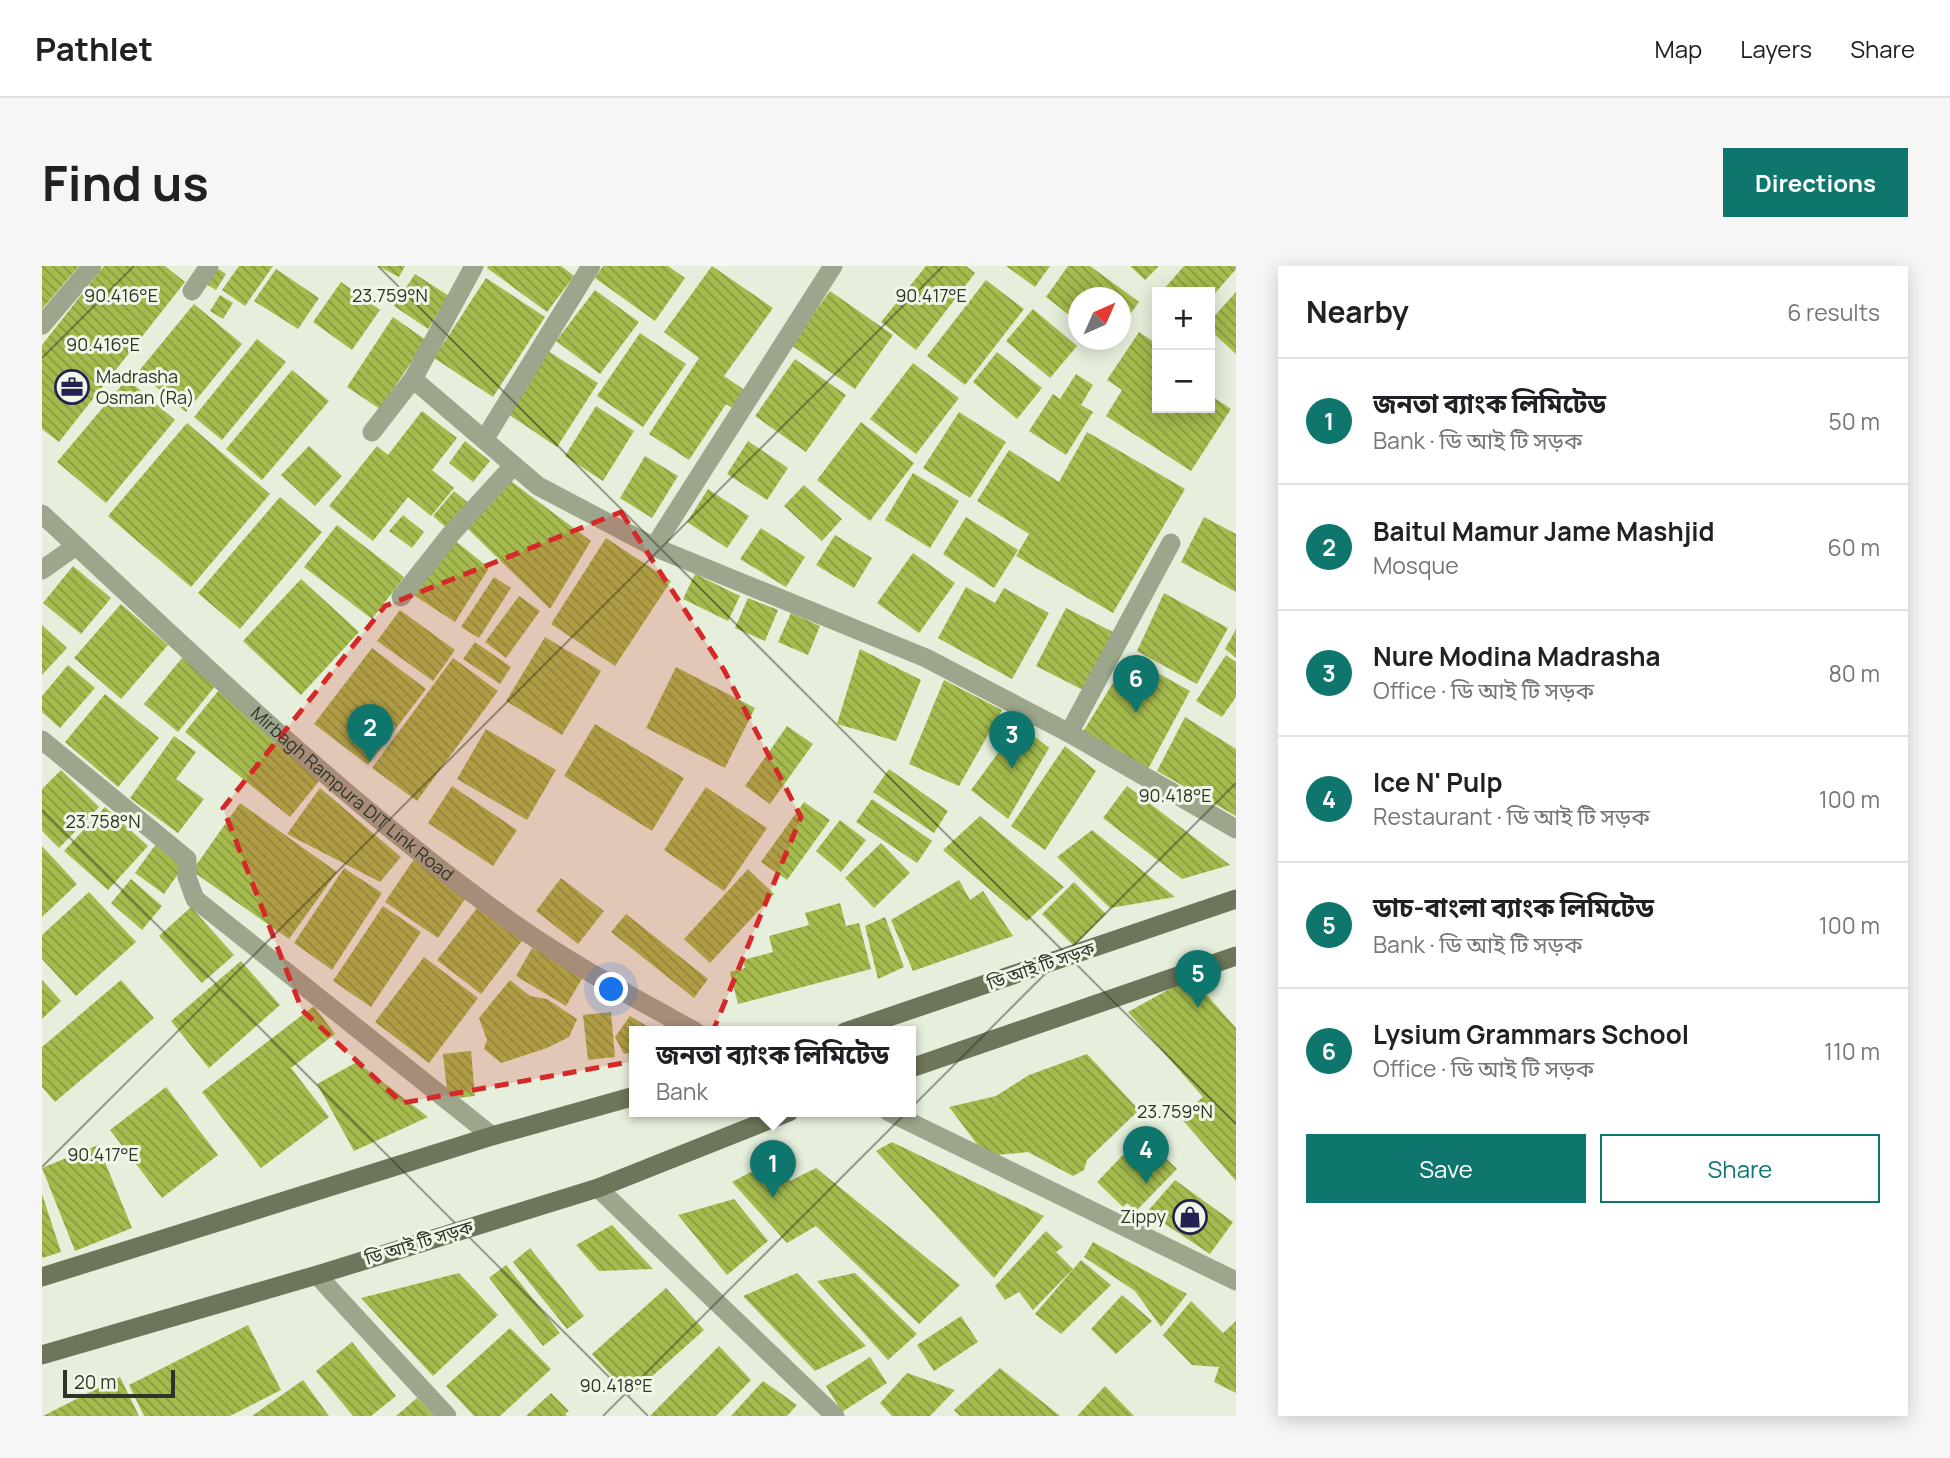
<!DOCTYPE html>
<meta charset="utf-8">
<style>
body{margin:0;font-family:Manrope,"Noto Sans Bengali",sans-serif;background:#f6f6f6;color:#202124}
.controls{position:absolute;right:21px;top:21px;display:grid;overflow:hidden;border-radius:0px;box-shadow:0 4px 18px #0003}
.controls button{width:63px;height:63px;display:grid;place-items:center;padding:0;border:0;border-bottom:2px solid #e0e0e0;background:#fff;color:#202124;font:35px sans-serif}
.compass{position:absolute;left:1026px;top:21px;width:63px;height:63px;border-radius:50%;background:#fff;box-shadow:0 4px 18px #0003;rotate:45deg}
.scale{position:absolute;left:21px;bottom:18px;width:112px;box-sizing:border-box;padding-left:7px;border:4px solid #303428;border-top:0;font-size:19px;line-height:24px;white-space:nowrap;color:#303428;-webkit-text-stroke:5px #eff7e7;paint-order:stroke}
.you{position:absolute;left:570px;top:724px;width:24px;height:24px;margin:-18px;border:5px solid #fff;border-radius:50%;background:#1a73e8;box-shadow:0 0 0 10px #1a73e833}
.badge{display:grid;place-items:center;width:46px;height:46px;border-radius:50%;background:#0f766e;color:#fff;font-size:23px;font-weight:700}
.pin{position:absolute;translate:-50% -58px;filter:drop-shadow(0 2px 4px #0008)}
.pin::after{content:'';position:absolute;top:37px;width:24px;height:21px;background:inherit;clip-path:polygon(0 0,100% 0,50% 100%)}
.popup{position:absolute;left:587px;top:760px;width:287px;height:91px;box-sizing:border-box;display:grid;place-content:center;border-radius:0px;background:#fff;filter:drop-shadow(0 2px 5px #0005);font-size:23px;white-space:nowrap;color:#757577}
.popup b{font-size:26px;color:#202124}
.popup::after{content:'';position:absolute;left:50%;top:100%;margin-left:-14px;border:14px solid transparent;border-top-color:#fff}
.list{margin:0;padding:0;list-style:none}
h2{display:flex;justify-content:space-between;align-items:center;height:91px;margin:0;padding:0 28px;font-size:30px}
h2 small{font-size:23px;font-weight:400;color:#757577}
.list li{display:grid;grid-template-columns:46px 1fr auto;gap:21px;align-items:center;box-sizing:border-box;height:126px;padding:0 28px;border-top:2px solid #e0e0e0}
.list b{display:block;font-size:26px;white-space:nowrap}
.list p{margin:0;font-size:23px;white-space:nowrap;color:#757577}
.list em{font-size:23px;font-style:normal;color:#757577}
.actions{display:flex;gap:14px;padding:21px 28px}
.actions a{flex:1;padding:16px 0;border:2px solid #0f766e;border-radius:0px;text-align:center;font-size:24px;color:#0f766e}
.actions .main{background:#0f766e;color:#fff}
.map{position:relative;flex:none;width:1194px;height:1150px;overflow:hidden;border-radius:0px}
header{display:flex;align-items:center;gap:42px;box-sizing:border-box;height:98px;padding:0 35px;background:#fff;border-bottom:2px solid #e0e0e0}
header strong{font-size:33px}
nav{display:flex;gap:38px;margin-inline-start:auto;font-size:24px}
.intro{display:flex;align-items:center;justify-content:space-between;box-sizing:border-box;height:168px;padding:0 42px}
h1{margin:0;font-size:49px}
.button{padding:18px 32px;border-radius:0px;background:#0f766e;color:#fff;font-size:24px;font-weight:700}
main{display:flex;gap:42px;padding:0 42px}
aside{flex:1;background:#fff;border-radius:0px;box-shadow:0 4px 18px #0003}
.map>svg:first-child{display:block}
.building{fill:url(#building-back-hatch)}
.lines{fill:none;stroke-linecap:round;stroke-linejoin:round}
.service{stroke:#9ca68c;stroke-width:19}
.minor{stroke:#9ca68c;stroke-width:19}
.tertiary{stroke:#9ca68c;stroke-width:19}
.primary{stroke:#6d755a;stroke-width:19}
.marked{fill:#d62828;fill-opacity:0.2;stroke:#d62828;stroke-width:5;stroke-dasharray:14 9;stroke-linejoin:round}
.ticks{fill:none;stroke:#303428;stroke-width:2;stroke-opacity:0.45}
.labels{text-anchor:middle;stroke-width:6;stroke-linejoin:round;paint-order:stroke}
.poi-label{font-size:18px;fill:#303428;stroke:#eff7e7;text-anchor:start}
.street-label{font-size:18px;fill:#303428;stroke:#eff7e7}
.ticks-label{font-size:18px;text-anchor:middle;fill:#303428;stroke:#eff7e7;stroke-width:6;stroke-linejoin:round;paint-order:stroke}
</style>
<header>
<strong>Pathlet</strong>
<nav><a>Map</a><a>Layers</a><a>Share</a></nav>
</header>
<div class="intro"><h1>Find us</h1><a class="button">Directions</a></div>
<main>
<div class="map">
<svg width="1194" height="1150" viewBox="0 0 1194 1150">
<defs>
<pattern id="building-back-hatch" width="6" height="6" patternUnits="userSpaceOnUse" patternTransform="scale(1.75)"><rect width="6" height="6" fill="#a5bb4d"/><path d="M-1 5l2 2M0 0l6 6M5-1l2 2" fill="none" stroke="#879940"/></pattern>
</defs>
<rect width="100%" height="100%" fill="#e5efdb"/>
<path class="building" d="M 0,0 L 37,0 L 0,43 Z
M 62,0 L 123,0 L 143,16 L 17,176 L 0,163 L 0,79 Z
M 172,0 L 184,8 L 174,24 L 161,16 Z
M 197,0 L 231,0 L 203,40 L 180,24 Z
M 336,0 L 363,0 L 357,11 Z
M 446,0 L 519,0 L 532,10 L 505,46 L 445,2 Z
M 561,0 L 626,0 L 643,12 L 613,55 L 553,12 Z
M 670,0 L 731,42 L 682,110 L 707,127 L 695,145 L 684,138 L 647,194 L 607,168 L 657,92 L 622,66 Z
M 884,0 L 924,0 L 933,7 L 874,84 L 839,56 Z
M 964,0 L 1008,0 L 993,21 Z
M 1026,0 L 1048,0 L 1097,36 L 1078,62 L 1078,32 L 1036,32 L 1036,56 L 1004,31 Z
M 1088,0 L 1117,0 L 1103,14 Z
M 1142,0 L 1194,0 L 1194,3 L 1168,33 L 1168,26 L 1124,26 L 1121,24 Z
M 234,3 L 277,32 L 256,63 L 212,35 Z
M 373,8 L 407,30 L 386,63 L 352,40 Z
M 444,12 L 503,51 L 451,131 L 392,92 Z
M 944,14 L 982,43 L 923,119 L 885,90 Z
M 299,16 L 338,44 L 310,84 L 271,56 Z
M 553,24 L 597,56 L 558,108 L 514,75 Z
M 788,25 L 851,69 L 813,123 L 749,79 Z
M 1194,26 L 1194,88 L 1168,64 L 1168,55 Z
M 178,29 L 191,37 L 181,53 L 168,45 Z
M 152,38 L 200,78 L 144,146 L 96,106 Z
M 991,43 L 1035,80 L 1008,112 L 964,75 Z
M 351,51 L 384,74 L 338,143 L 305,121 Z
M 1097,66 L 1115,78 L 1115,142 L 1168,142 L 1168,129 L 1189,143 L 1149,205 L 1064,150 L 1080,124 L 1065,114 Z
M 598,67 L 644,98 L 601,161 L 555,130 Z
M 215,73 L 244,96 L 180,174 L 152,151 Z
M 506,85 L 556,117 L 515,181 L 466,148 Z
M 955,86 L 1000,122 L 975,153 L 931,116 Z
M 753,93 L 804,129 L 764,186 L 713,150 Z
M 871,97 L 917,132 L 874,188 L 828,153 Z
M 250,104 L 287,135 L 220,214 L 184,183 Z
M 1034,108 L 1051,119 L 1039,139 L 1051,146 L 1024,189 L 987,165 L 1011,128 L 1018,133 Z
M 85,113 L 133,154 L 64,237 L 15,196 Z
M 554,140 L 592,165 L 561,215 L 523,190 Z
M 380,145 L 415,172 L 390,204 L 412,222 L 389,250 L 366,231 L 331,275 L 287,240 L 335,180 L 346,189 Z
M 917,146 L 964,176 L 928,232 L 881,202 Z
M 819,156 L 872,197 L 828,255 L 775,214 Z
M 145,157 L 228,228 L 149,321 L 66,250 Z
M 1045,166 L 1143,223 L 1071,347 L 974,290 L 987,268 L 935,235 L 967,184 L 1017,216 Z
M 423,175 L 448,195 L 431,216 L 407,197 Z
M 706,175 L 746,202 L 725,234 L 685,208 Z
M 267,180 L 300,210 L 273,240 L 239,209 Z
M 603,190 L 636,210 L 610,252 L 578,232 Z
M 871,207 L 917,235 L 888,282 L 843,254 Z
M 466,213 L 549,275 L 508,343 L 425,262 Z
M 762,219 L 800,253 L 780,275 L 742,240 Z
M 666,223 L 707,250 L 685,282 L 645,256 Z
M 412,225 L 429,239 L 407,264 L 391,250 Z
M 238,231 L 280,266 L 198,363 L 156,327 Z
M 361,249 L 382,266 L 370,282 L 347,265 Z
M 924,251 L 976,284 L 952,322 L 901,288 Z
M 1162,251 L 1194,268 L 1194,326 L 1139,296 Z
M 295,259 L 362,311 L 330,353 L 262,301 Z
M 719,262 L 763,291 L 744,321 L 698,293 Z
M 793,269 L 830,292 L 812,322 L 774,299 Z
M 564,272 L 629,315 L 573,400 L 509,358 Z
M 411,273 L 447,302 L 413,356 L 367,326 Z
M 871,287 L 913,317 L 877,367 L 835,337 Z
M 31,300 L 69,332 L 39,368 L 1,337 Z
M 653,308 L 698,330 L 686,355 L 641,333 Z
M 452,311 L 469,322 L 437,372 L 419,361 Z
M 259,313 L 317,366 L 259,429 L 201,375 Z
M 924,321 L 953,337 L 962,322 L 1007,347 L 970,413 L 896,372 Z
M 1122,327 L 1186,362 L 1155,418 L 1095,385 Z
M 477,330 L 498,345 L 464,392 L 443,376 Z
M 706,332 L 736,344 L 723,375 L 693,362 Z
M 79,338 L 126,379 L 79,433 L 32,392 Z
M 1024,342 L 1073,367 L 1043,425 L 994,400 Z
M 358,344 L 413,384 L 391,415 L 335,375 Z
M 749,347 L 778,360 L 766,389 L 736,376 Z
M 0,359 L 25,382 L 0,409 Z
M 1194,363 L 1194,392 L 1183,383 Z
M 503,371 L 559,405 L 520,469 L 464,435 Z
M 433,376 L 469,401 L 458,418 L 421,393 Z
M 330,382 L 384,423 L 326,499 L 272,458 Z
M 818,383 L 879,414 L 854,475 L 795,458 Z
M 1184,389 L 1194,396 L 1194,431 L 1180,451 L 1154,435 Z
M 1087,391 L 1148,425 L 1105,505 L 1039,469 Z
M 140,392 L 174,419 L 136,466 L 102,438 Z
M 411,392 L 456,425 L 375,535 L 330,502 Z
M 26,399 L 53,422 L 18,462 L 0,446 L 0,430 Z
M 634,401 L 713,442 L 683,502 L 604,462 Z
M 902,414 L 960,444 L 917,520 L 867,498 Z
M 177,424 L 282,509 L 248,551 L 143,466 Z
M 63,428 L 117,472 L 76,521 L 23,476 Z
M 1143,451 L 1194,483 L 1194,550 L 1115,505 Z
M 553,458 L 642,512 L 610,565 L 522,510 Z
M 977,458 L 1007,482 L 966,553 L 929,524 Z
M 745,460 L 771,478 L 728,538 L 703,520 Z
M 444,463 L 514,504 L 485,554 L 415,513 Z
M 132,470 L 154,486 L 134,513 L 162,533 L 136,567 L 88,532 Z
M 1023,480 L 1054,505 L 1003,584 L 969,560 Z
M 847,503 L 906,545 L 892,567 L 831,526 Z
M 19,504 L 57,541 L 17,582 L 0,565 L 0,523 Z
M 410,520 L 475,564 L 451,600 L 386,557 Z
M 1085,520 L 1188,599 L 1140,613 L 1061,552 Z
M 664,521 L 725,562 L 682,625 L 622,584 Z
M 278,522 L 359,591 L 338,616 L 245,568 Z
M 830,533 L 890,575 L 875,597 L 814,556 Z
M 762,536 L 788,554 L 745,614 L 719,596 Z
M 198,537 L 295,606 L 247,673 L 150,605 Z
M 63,541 L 106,580 L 66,624 L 22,585 Z
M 938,550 L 1022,621 L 985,655 L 901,584 Z
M 798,554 L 824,574 L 799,606 L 774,585 Z
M 1050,564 L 1133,631 L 1068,642 L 1015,591 Z
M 839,577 L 868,607 L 832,642 L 803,612 Z
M 114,578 L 143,598 L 122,628 L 93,607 Z
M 0,580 L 35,618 L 0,651 Z
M 372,593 L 426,629 L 396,672 L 343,636 Z
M 302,602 L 340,627 L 290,704 L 252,677 Z
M 706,603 L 732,628 L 668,697 L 642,673 Z
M 519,612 L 562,645 L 536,678 L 494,645 Z
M 89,613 L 120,640 L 100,664 L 69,637 Z
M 917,614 L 928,634 L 941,625 L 971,670 L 871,705 L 849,654 Z
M 1032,616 L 1064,648 L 1032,680 L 1000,648 Z
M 47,626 L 94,676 L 34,730 L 0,693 L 0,669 Z
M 439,637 L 483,671 L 439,728 L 395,694 Z
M 798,637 L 804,660 L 817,657 L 829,703 L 696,738 L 688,706 L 703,702 L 701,694 L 731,686 L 727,670 L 767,659 L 763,647 Z
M 341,640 L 379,666 L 329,741 L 291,715 Z
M 149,641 L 192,689 L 160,717 L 117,670 Z
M 584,648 L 666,713 L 652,732 L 569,666 Z
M 843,651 L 862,701 L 836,713 L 823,660 Z
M 490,682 L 541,711 L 524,740 L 474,710 Z
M 382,691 L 436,732 L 387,797 L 333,756 Z
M 199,695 L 238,739 L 167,802 L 129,755 Z
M 1149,711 L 1194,762 L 1194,915 L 1138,851 L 1161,831 L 1086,746 Z
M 0,714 L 19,735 L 0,753 Z
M 79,714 L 112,752 L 13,836 L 0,821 L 0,781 Z
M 468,714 L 488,730 L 505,733 L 535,753 L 527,771 L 505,782 L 459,797 L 442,783 L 445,774 L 437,752 Z
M 272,740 L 293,768 L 249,802 L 287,851 L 219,902 L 160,826 Z
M 569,746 L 573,791 L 546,794 L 541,749 Z
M 588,750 L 615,766 L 593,766 L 593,786 L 582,788 L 573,771 Z
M 429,785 L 433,830 L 406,833 L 401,788 Z
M 1045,788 L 1097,844 L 1045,894 L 1042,904 L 1031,910 L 986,886 L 944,890 L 907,841 L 954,830 L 987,809 Z
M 315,796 L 386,851 L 312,885 L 275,818 Z
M 124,821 L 176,889 L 120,932 L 68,864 Z
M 1100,869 L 1135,903 L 1094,945 L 1085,937 L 1081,941 L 1055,916 Z
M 850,876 L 1002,950 L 952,1012 L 834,885 Z
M 56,879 L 90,962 L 33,985 L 0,902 Z
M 724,898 L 748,915 L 774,902 L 918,1019 L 877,1058 L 774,960 L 745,977 L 690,916 Z
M 1133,914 L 1191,956 L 1168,988 L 1105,946 Z
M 0,928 L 19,986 L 0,992 Z
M 692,933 L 726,975 L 685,1009 L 636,949 Z
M 570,959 L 611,1003 L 557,1005 L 534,979 Z
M 1004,965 L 1021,981 L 1014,986 L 1031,1003 L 991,1044 L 977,1026 L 963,1034 L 953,1020 Z
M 1051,976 L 1145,1028 L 1119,1061 L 1093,1025 L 1042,991 Z
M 488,982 L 542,1050 L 525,1063 L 471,996 Z
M 1039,994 L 1069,1019 L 1019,1068 L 993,1048 Z
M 464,999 L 518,1067 L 501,1080 L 447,1012 Z
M 417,1007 L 456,1049 L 391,1110 L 319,1032 Z
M 755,1007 L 824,1080 L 773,1105 L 701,1030 Z
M 813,1007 L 875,1068 L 846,1094 L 775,1015 Z
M 624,1022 L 662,1064 L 588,1130 L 550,1088 Z
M 1080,1029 L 1110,1055 L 1074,1088 L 1049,1063 Z
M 1149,1035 L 1181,1067 L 1194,1055 L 1194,1127 L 1172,1116 L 1177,1101 L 1150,1099 L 1121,1069 Z
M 919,1050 L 936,1076 L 892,1105 L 875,1079 Z
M 206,1059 L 239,1124 L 188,1150 L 102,1150 L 87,1119 Z
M 468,1062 L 509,1103 L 458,1150 L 432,1150 L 404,1120 Z
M 310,1076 L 354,1130 L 329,1150 L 311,1150 L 274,1105 Z
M 677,1080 L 709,1114 L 674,1150 L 608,1150 Z
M 828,1091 L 845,1117 L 800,1146 L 784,1120 Z
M 958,1102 L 1018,1150 L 918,1150 L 912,1144 Z
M 865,1107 L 913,1124 L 888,1150 L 850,1150 L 838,1137 Z
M 78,1111 L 97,1150 L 1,1150 Z
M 261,1114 L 287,1150 L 210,1150 Z
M 721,1115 L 755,1139 L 745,1150 L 689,1150 Z
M 1063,1120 L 1092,1150 L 1035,1150 Z
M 509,1127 L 527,1145 L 523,1148 L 525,1150 L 484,1150 Z
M 375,1132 L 392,1150 L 354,1150 Z"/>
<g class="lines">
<path class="service" d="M 1027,467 L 1129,277"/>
<path class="minor" d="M 150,25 L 167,0
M 0,59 L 50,0
M 371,113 L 496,220 L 612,281 L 884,392 L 1027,467 L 1194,563
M 330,166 L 371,113 L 432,0
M 442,174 L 549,0
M 612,281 L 791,0
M 0,304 L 34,280
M 359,331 L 408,269 L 472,199
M 0,474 L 145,593 L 145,611 L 153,633 L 450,870
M 556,922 L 793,1150
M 275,1009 L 405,1150"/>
<g class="tertiary">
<path id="s1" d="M 0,248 C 151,388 300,535 468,655 C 527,697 591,731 654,766"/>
<path d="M 847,846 L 1194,1015"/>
</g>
<path class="primary" d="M 803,766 L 1194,633
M 869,802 L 1194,690
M 0,1011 L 450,870 L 593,830
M 0,1089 L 275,1009 L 556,922 L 747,846"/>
</g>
<path class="marked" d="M 579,246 L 682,404 L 759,551 L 664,782 L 360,837 L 260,744 L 181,542 L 343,340 Z"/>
<path class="ticks" d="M 336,0 L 1194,858M 0,92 L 92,0M 0,544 L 606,1150M 0,901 L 901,0M 561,1150 L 1194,517"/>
<defs>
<g id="office-ring" transform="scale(1.75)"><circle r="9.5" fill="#eff7e7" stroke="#222152" stroke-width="1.5"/><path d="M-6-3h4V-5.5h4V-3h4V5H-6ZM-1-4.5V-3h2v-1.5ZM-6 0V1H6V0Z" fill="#222152"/></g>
<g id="shop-ring" transform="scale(1.75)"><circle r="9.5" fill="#eff7e7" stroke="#222152" stroke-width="1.5"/><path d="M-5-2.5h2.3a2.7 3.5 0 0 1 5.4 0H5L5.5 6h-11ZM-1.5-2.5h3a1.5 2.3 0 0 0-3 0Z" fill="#222152"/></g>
</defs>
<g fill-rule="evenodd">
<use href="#office-ring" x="30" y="121"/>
<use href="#shop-ring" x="1148" y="951"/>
</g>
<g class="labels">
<g class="poi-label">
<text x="54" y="117">Madrasha<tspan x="54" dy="21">Osman (Ra)</tspan></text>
<text x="1124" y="957" text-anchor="end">Zippy</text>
</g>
<g class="street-label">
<text dy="6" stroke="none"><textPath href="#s1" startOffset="418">Mirbagh Rampura DIT Link Road</textPath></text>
<text transform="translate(999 700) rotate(-19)" y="6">ডি আই টি সড়ক</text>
<text transform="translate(377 977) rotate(-17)" y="6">ডি আই টি সড়ক</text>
</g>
</g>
<g class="ticks-label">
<text x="79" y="36">90.416°E</text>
<text x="348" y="36">23.759°N</text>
<text x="889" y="36">90.417°E</text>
<text x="61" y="85">90.416°E</text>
<text x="1133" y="536">90.418°E</text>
<text x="61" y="562">23.758°N</text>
<text x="1133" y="852">23.759°N</text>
<text x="61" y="895">90.417°E</text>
<text x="574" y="1126">90.418°E</text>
</g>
</svg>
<div class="controls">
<button>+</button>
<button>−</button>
</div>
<svg class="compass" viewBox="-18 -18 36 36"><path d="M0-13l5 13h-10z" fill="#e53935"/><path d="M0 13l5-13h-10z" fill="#757577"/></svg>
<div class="scale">20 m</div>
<div class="you"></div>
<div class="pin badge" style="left:731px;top:932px">1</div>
<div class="popup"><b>জনতা ব্যাংক লিমিটেড</b>Bank</div>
<div class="pin badge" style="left:328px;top:496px">2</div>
<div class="pin badge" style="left:970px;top:503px">3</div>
<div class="pin badge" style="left:1104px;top:918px">4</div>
<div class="pin badge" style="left:1156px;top:742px">5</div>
<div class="pin badge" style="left:1094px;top:447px">6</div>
</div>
<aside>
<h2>Nearby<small>6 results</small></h2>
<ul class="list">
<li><span class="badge">1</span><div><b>জনতা ব্যাংক লিমিটেড</b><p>Bank · ডি আই টি সড়ক</p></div><em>50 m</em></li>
<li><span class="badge">2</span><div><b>Baitul Mamur Jame Mashjid</b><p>Mosque</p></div><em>60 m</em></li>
<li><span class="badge">3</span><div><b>Nure Modina Madrasha</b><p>Office · ডি আই টি সড়ক</p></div><em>80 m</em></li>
<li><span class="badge">4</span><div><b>Ice N' Pulp</b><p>Restaurant · ডি আই টি সড়ক</p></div><em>100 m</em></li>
<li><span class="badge">5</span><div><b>ডাচ-বাংলা ব্যাংক লিমিটেড</b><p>Bank · ডি আই টি সড়ক</p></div><em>100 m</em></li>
<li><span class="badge">6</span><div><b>Lysium Grammars School</b><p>Office · ডি আই টি সড়ক</p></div><em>110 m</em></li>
</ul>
<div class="actions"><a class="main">Save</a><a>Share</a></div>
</aside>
</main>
